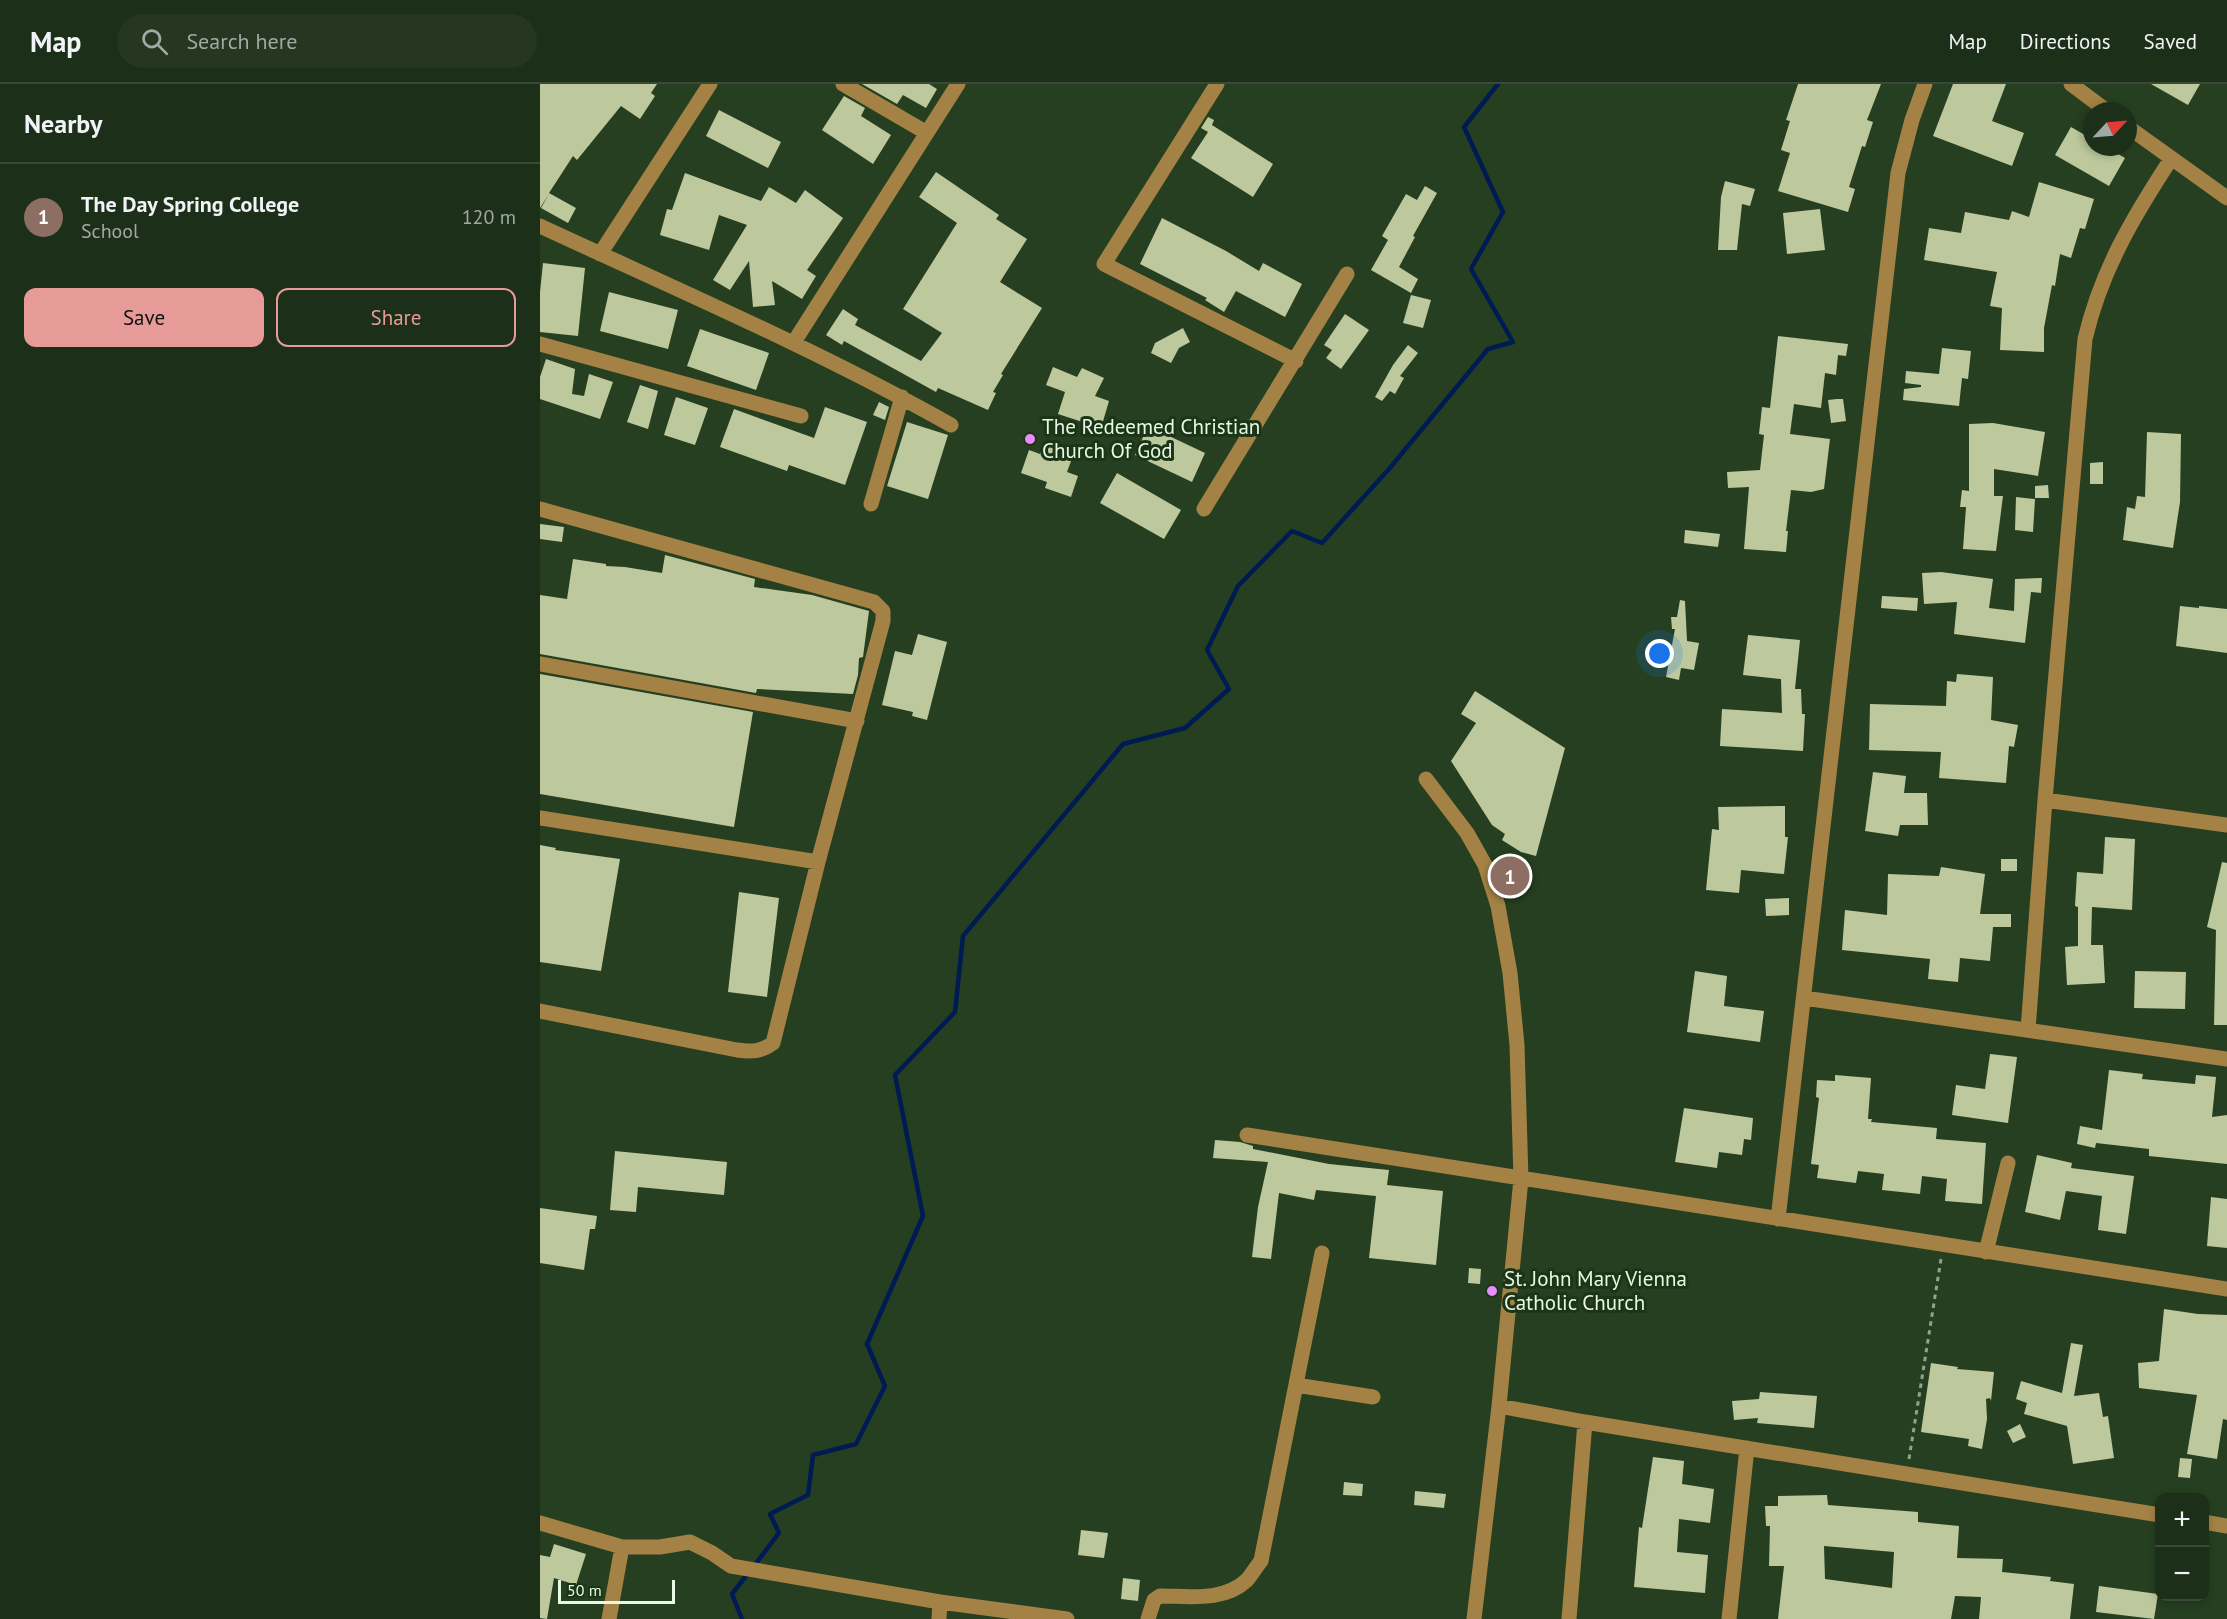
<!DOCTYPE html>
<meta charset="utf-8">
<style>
body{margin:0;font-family:"PT Sans",sans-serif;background:#253721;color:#f1f3f6}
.controls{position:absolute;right:18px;bottom:18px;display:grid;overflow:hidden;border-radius:12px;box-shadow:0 3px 9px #0003}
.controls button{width:54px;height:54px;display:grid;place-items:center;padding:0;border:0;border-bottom:2px solid #3a4a37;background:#1c2f18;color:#f1f3f6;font:30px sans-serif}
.compass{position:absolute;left:1543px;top:18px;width:54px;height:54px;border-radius:50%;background:#1c2f18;box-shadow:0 3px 9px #0003;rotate:64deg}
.scale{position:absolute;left:18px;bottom:15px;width:117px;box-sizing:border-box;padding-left:6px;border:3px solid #e8f8e5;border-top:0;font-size:16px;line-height:21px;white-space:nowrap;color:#e8f8e5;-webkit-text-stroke:4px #1b3516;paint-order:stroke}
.you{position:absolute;left:1120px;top:570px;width:21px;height:21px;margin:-15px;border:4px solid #fff;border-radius:50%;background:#1a73e8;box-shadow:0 0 0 9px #1a73e833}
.badge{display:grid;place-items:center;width:39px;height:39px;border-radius:50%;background:#e69b98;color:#fff;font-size:20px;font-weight:700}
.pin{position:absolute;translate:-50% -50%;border:3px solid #fff;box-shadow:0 2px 6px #0006}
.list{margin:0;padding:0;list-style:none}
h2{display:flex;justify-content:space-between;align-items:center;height:78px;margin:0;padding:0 24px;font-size:26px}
h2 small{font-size:20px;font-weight:400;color:#a0a9a2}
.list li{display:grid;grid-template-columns:39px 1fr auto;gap:18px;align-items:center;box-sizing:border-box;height:108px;padding:0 24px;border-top:2px solid #3a4a37}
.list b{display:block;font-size:22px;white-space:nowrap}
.list p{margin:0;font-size:20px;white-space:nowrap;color:#a0a9a2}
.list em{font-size:20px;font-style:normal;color:#a0a9a2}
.actions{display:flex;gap:12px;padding:18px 24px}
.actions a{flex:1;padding:14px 0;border:2px solid #e69b98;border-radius:12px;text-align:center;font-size:21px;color:#e69b98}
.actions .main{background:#e69b98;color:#111}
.icon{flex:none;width:33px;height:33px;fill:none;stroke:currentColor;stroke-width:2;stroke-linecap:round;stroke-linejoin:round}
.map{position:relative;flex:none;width:1687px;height:1535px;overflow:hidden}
header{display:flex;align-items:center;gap:36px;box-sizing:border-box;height:84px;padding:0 30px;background:#1c2f18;border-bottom:2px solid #3a4a37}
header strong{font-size:28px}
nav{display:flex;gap:33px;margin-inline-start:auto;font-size:21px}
.search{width:420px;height:54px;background:#253721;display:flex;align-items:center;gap:15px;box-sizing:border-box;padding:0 21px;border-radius:33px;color:#a0a9a2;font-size:22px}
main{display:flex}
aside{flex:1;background:#1c2f18}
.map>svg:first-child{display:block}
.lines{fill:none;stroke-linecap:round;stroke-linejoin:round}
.stream{stroke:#001a54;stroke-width:4.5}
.building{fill:#bdc99d;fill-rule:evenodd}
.path{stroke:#90a48c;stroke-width:3;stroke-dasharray:4.5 4.5;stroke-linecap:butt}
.minor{stroke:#a48245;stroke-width:15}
.poi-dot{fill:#e98dfe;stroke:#1b3516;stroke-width:2}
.labels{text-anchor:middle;stroke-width:6;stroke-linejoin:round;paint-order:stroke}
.poi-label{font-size:21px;fill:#e8f8e5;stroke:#1b3516;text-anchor:start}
</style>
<header>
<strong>Map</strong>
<div class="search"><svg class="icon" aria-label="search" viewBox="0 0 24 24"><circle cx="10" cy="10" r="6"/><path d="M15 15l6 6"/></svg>Search here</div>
<nav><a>Map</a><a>Directions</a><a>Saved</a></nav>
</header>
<main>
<aside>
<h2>Nearby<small></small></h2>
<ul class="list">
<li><span class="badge" style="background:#8d6e63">1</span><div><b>The Day Spring College</b><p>School</p></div><em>120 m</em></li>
</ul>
<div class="actions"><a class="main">Save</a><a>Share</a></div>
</aside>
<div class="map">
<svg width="1687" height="1535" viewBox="0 0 1687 1535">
<rect width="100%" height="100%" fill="#263f20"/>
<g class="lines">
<path class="stream" d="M 214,1482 L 239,1449 L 230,1430 L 268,1411 L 273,1371 L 316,1360 L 345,1302 L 327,1260 L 383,1132 L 355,991 L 415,928 L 423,852 L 583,660 L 645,644 L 689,605 L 667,566 L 698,502 L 752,447 L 782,459 L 849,385 L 948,265 L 973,258 L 931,185 L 963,128 L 924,43 L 958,0
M 202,1535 L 192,1510 L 209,1488"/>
</g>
<path class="building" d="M 0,0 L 117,0 L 111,9 L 115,12 L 100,35 L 81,22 L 37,76 L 33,72 L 9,109 L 36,124 L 28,139 L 1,124 L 9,110 L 0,124 Z
M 322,0 L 389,0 L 397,5 L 386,24 L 363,11 L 357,20 Z
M 1258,0 L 1341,0 L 1327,36 L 1333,38 L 1325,63 L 1322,62 L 1309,103 L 1315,105 L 1308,128 L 1238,107 L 1250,69 L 1241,66 L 1250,37 L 1246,36 Z
M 1413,0 L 1466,0 L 1452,37 L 1484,49 L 1472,82 L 1393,52 Z
M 1611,0 L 1660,0 L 1648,21 Z
M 304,12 L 325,24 L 321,32 L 351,51 L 333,80 L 282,46 Z
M 179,26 L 241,58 L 228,84 L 166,52 Z
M 668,33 L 674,36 L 672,41 L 733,80 L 713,113 L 651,74 L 668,48 L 661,44 Z
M 1531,43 L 1552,55 L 1552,63 L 1566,63 L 1585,74 L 1569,102 L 1515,71 Z
M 396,88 L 459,131 L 456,135 L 487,155 L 460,198 L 502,224 L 461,290 L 463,291 L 453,308 L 456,309 L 448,326 L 398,304 L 396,308 L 304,257 L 302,261 L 286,251 L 303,225 L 318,235 L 315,241 L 381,277 L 402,249 L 363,225 L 417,139 L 379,113 Z
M 145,89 L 221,117 L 229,103 L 256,119 L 265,106 L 303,134 L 267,186 L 276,192 L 262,215 L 232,197 L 235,221 L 213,223 L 209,177 L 190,206 L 173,196 L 207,141 L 179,131 L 169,166 L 120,151 L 127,125 L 132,126 Z
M 1185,97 L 1215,105 L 1210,122 L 1202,120 L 1197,166 L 1178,166 L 1181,113 Z
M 1499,98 L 1554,115 L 1545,145 L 1540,144 L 1531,174 L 1520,170 L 1515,202 L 1512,201 L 1504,244 L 1504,268 L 1460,266 L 1462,224 L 1450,222 L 1457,188 L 1384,176 L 1389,144 L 1421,149 L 1425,128 L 1469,136 L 1472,127 L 1489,133 Z
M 885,102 L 897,109 L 873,152 L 875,153 L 859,183 L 878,195 L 871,209 L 831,186 L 848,156 L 842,152 L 866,110 L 877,116 Z
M 1280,125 L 1285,166 L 1247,170 L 1243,129 Z
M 622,134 L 686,167 L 719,187 L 723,179 L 762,200 L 745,233 L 696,207 L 684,228 L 665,216 L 667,214 L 600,180 Z
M 3,179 L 45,184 L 38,252 L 0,248 L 0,208 Z
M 69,208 L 138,226 L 128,265 L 60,247 Z
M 871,211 L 891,216 L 883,244 L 863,239 Z
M 805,230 L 829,246 L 801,285 L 786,274 L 792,266 L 784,261 Z
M 643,244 L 650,258 L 639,264 L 631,279 L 611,269 L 615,259 Z
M 160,245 L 229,269 L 216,306 L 147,282 Z
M 1238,252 L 1308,260 L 1306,272 L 1298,271 L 1296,291 L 1285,289 L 1281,324 L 1254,320 L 1250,350 L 1290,355 L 1284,405 L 1271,408 L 1251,406 L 1246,447 L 1248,447 L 1246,468 L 1204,465 L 1209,403 L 1188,404 L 1187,388 L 1220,386 L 1224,351 L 1219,350 L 1222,323 L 1230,324 Z
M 868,261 L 878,269 L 860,292 L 864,294 L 855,310 L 850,307 L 842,317 L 835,313 L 853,281 Z
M 1402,264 L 1431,267 L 1428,295 L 1422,294 L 1419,322 L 1363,316 L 1364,305 L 1381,303 L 1381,301 L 1365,299 L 1366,287 L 1399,290 Z
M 6,275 L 35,285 L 32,310 L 44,312 L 49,290 L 73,298 L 60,335 L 0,315 L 0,293 Z
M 513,283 L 537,293 L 542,284 L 564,294 L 555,312 L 569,317 L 561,344 L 518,330 L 525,308 L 506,301 Z
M 100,301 L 118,307 L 108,345 L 87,338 Z
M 136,313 L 168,324 L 155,361 L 124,351 Z
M 1297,315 L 1303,315 L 1306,337 L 1291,339 L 1288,316 Z
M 339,318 L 349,323 L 345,336 L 333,331 Z
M 285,323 L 327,338 L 305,401 L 249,381 L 247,387 L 180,363 L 194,325 L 274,354 Z
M 367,338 L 408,351 L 388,415 L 347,402 Z
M 1453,339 L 1505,348 L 1498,392 L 1454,385 L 1454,412 L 1463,412 L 1456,467 L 1423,465 L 1426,423 L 1420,423 L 1422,406 L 1429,407 L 1429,340 Z
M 608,342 L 665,369 L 652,398 L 595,371 Z
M 1607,348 L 1641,350 L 1640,418 L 1633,464 L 1583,456 L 1587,423 L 1595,425 L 1597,412 L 1605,413 Z
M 503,359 L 534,369 L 527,388 L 538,392 L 531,413 L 505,404 L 507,398 L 481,389 L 489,366 L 500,370 Z
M 1563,378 L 1563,400 L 1550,400 L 1550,379 Z
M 577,389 L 641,426 L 624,455 L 560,419 Z
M 1508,401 L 1509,414 L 1495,414 L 1495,402 Z
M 1476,413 L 1495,415 L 1493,448 L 1475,446 Z
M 0,440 L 24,443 L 22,458 L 0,455 Z
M 1145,446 L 1180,450 L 1178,463 L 1144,459 Z
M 125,471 L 215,495 L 214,503 L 272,511 L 329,527 L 323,573 L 319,574 L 318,591 L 313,610 L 217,605 L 216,609 L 0,570 L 0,511 L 27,515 L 33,475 L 66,480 L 66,482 L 85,483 L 122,489 Z
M 1401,488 L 1453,495 L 1449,524 L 1474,527 L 1475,495 L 1502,494 L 1501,509 L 1491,508 L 1485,559 L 1414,550 L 1417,518 L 1384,520 L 1382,489 Z
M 1342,512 L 1378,514 L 1377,527 L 1341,524 Z
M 1140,516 L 1145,517 L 1147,557 L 1159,559 L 1154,586 L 1141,584 L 1139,596 L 1126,593 L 1135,545 L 1132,545 L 1131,533 L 1137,533 Z
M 1640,522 L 1659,524 L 1659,522 L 1687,525 L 1687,569 L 1636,562 Z
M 378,550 L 407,558 L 387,636 L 372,632 L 373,628 L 342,621 L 355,567 L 372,571 Z
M 1208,551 L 1260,556 L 1255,605 L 1261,605 L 1262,630 L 1265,630 L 1263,667 L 1180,662 L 1182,625 L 1242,629 L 1241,595 L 1203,591 Z
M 0,590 L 213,628 L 194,743 L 0,710 Z
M 1417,590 L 1453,593 L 1451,636 L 1478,641 L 1474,663 L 1469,662 L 1466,699 L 1399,694 L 1401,668 L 1329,666 L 1330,620 L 1406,622 L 1407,597 L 1416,598 Z
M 935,607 L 1025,664 L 996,772 L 981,768 L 962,756 L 965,750 L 952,741 L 911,677 L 936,639 L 921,630 Z
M 1333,688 L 1366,692 L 1364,709 L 1387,709 L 1388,741 L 1360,741 L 1358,752 L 1325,747 Z
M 1245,722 L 1245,753 L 1248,753 L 1244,790 L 1201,786 L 1199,809 L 1166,806 L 1172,745 L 1179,746 L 1178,723 Z
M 1565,753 L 1595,755 L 1592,826 L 1552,823 L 1551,861 L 1563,861 L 1565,899 L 1527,901 L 1525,863 L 1538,862 L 1538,823 L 1535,822 L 1537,788 L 1563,790 Z
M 0,761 L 16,764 L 15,766 L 80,775 L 61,887 L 0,878 Z
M 1461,775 L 1477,775 L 1477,787 L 1461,787 Z
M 1682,778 L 1687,779 L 1687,941 L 1674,941 L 1676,846 L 1667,843 Z
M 1401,783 L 1445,790 L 1440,830 L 1471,830 L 1471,843 L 1453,843 L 1450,877 L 1420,874 L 1418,898 L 1388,895 L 1390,875 L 1302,866 L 1305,826 L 1347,831 L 1348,790 L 1399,792 Z
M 199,808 L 239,814 L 227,913 L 188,908 Z
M 1249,814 L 1249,831 L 1226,832 L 1225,815 Z
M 1155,887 L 1187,892 L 1184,922 L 1224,927 L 1220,958 L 1147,948 Z
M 1595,887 L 1646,888 L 1645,925 L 1594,924 Z
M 1450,970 L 1477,973 L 1468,1039 L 1412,1031 L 1416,1001 L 1445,1005 Z
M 1569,986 L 1603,990 L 1602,995 L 1655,1000 L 1656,991 L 1676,993 L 1672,1033 L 1687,1031 L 1687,1080 L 1609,1072 L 1609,1065 L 1556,1059 L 1555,1064 L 1537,1060 L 1540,1042 L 1562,1046 Z
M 1295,991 L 1331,994 L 1328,1035 L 1332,1035 L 1331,1038 L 1397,1044 L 1396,1055 L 1446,1059 L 1442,1120 L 1405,1117 L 1407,1095 L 1382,1092 L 1380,1110 L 1342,1106 L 1344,1090 L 1318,1087 L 1316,1099 L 1277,1094 L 1279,1081 L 1271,1080 L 1279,1014 L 1276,1013 L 1277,996 L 1295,997 Z
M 1144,1024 L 1213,1034 L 1211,1056 L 1204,1055 L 1202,1071 L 1179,1068 L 1177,1084 L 1135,1078 Z
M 675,1056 L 700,1058 L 713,1062 L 713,1065 L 789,1080 L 849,1086 L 847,1101 L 903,1107 L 896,1181 L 829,1174 L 836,1112 L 776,1106 L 774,1116 L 739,1109 L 731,1175 L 712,1173 L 718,1123 L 728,1078 L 673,1074 Z
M 75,1067 L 187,1078 L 184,1111 L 98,1103 L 96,1128 L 70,1126 Z
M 1497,1071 L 1532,1079 L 1531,1084 L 1594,1092 L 1586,1150 L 1558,1146 L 1562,1112 L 1526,1107 L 1520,1136 L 1485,1128 Z
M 1671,1113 L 1687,1115 L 1687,1164 L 1667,1162 Z
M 0,1124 L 57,1132 L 55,1145 L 50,1145 L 44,1186 L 0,1179 Z
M 929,1184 L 941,1185 L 940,1200 L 928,1199 Z
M 1624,1225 L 1658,1230 L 1687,1231 L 1687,1336 L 1683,1335 L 1677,1375 L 1647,1370 L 1657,1311 L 1599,1304 L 1598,1279 L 1619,1277 Z
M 1531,1259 L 1543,1261 L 1534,1312 L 1559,1309 L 1563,1333 L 1568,1332 L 1574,1374 L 1533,1380 L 1527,1342 L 1484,1330 L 1487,1319 L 1476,1315 L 1481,1297 L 1522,1309 Z
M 1391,1279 L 1418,1283 L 1417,1285 L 1454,1288 L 1451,1317 L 1450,1314 L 1446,1315 L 1447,1335 L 1442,1365 L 1428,1362 L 1429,1355 L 1381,1348 Z
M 1220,1308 L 1277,1312 L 1274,1344 L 1217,1339 L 1218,1334 L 1194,1336 L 1192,1317 L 1219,1315 Z
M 1480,1340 L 1486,1353 L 1473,1359 L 1467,1347 Z
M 1113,1373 L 1144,1377 L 1142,1400 L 1174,1405 L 1170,1439 L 1139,1435 L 1137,1468 L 1168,1471 L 1165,1509 L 1094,1503 L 1099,1443 L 1102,1444 Z
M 1640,1374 L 1652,1375 L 1650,1394 L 1638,1393 Z
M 804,1398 L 823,1400 L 822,1412 L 803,1411 Z
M 875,1407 L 906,1410 L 904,1424 L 874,1421 Z
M 1287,1411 L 1288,1421 L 1378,1428 L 1378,1438 L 1419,1442 L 1417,1474 L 1463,1475 L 1462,1488 L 1511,1493 L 1510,1497 L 1534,1500 L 1530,1535 L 1439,1535 L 1441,1513 L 1415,1512 L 1411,1535 L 1238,1535 L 1244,1482 L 1229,1482 L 1230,1442 L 1226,1442 L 1225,1422 L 1238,1422 L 1238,1412 ZM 1284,1462 L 1354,1468 L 1352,1504 L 1285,1495 Z
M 541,1446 L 568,1449 L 564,1474 L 538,1471 Z
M 14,1460 L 46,1470 L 36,1501 L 14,1494 L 7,1535 L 0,1534 L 0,1471 L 10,1473 Z
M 583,1494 L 600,1496 L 598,1517 L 581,1515 Z
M 1559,1502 L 1618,1510 L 1614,1535 L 1556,1528 Z"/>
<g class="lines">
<path class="path" d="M 1369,1375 L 1401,1175"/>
<path class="minor" d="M 303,0 L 387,49
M 677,0 L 564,180 L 756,277
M 1531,0 L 1567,27
M 1588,43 L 1687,114
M 0,142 C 138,206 278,266 411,341
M 60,170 L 170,0
M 254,258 L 418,0
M 0,260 L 261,332
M 331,420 L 362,313
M 0,425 L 334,518 L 343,527 L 343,537 L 278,778 L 233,959 C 221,968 211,968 197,966 L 0,927
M 664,425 L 807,190
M 0,580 L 317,637
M 886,695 L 927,749 L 945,781 L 958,822 L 970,889 L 977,961 L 981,1095 L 959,1322 L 934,1535
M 1505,716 L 1687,741
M 0,734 L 278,778
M 1264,914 L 1687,975
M 1488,946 L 1505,716 L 1545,255 C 1561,187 1593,133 1631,75
M 707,1051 L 1687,1205
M 1238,1135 L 1358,89 L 1372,36 L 1385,0
M 1446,1168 L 1468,1079
M 756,1301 L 833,1313
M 959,1322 L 1045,1338 L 1620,1431
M 1664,1438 L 1687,1442
M 0,1439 L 82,1463 L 120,1463 L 150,1458 L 172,1469 L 191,1482 L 400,1518
M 69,1535 L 82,1463
M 399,1535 L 400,1518 L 527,1535
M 608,1535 L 614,1516 L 620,1512 C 649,1512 684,1518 707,1496 C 712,1490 716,1483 721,1477 L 782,1169
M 1029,1535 L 1045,1338
M 1189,1535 L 1207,1364"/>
</g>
<g class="poi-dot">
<circle cx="490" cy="355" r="6"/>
<circle cx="952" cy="1207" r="6"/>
</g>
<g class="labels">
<g class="poi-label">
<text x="502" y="350">The Redeemed Christian<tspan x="502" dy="24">Church Of God</tspan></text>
<text x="964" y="1202">St. John Mary Vienna<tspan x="964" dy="24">Catholic Church</tspan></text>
</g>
</g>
</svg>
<div class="controls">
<button>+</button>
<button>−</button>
</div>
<svg class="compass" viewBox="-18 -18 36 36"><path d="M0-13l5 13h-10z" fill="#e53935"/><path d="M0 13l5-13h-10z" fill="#a0a9a2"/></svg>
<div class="scale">50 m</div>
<div class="you"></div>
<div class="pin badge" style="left:970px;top:792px;background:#8d6e63">1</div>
</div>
</main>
